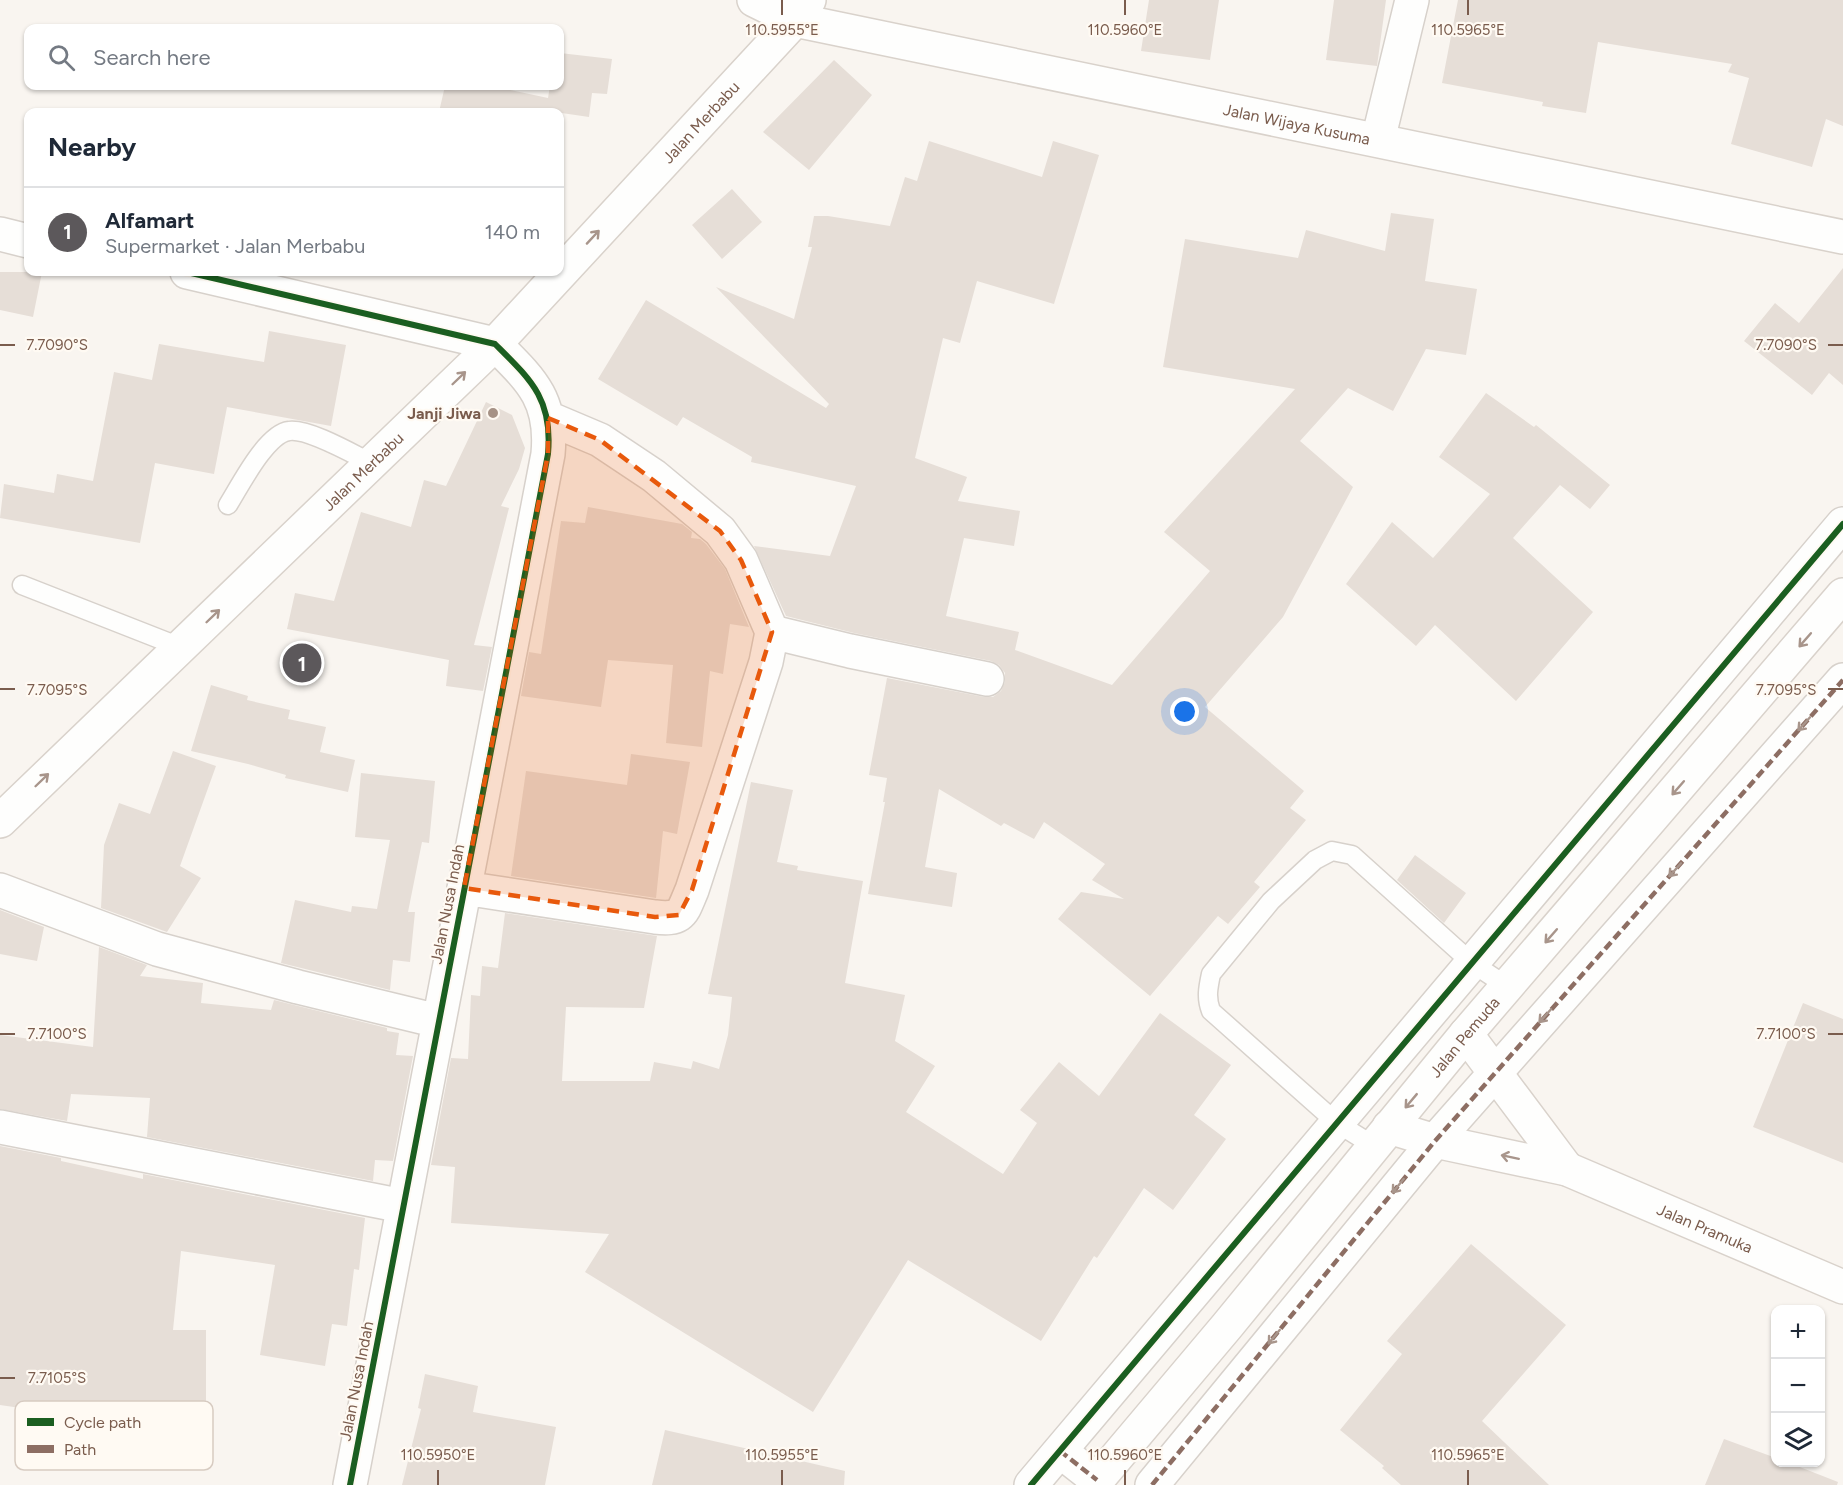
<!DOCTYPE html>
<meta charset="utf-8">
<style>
body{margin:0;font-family:Figtree,sans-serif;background:#f6f6f7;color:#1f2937}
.controls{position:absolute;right:18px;bottom:18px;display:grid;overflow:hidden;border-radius:12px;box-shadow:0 2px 4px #0004}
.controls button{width:54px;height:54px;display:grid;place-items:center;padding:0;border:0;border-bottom:2px solid #e0e1e3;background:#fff;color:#1f2937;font:30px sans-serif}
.you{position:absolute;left:1185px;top:712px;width:21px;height:21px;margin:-15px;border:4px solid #fff;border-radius:50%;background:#1a73e8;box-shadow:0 0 0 9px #1a73e833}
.badge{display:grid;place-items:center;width:39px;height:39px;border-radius:50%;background:#5c585b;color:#fff;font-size:20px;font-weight:700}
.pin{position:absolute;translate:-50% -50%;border:3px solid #fff;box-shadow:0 2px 6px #0006}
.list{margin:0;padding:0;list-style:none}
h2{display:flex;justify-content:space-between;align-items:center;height:78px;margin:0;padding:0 24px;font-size:26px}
h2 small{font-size:20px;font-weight:400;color:#747a83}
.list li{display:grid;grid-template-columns:39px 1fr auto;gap:18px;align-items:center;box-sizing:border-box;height:90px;padding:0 24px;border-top:2px solid #e0e1e3}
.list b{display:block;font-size:22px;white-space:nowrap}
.list p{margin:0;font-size:20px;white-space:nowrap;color:#747a83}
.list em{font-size:20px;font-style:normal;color:#747a83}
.icon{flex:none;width:33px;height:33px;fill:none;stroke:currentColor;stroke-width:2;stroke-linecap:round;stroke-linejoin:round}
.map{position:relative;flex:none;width:1843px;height:1485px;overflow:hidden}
.search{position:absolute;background:#fff;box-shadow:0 2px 4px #0004;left:24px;top:24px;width:540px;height:66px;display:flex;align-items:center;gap:15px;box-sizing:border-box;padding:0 21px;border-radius:12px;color:#747a83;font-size:22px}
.panel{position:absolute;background:#fff;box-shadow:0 2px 4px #0004;left:24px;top:108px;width:540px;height:168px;border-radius:12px}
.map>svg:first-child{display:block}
.building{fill:#e6ded7}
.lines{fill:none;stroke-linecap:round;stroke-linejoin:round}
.lane-casing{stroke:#d7d1cb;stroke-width:21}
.street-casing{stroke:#d7d1cb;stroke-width:36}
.secondary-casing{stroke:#d9d2cb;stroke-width:36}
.lane{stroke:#fefefd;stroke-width:18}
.street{stroke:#fefefd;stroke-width:33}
.secondary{stroke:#fefefd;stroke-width:33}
.quiet{stroke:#8d6e63;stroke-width:4.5;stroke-dasharray:9 4.5;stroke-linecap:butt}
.cycleway-casing{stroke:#fffaf3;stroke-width:10}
.cycleway{stroke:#1b5e20;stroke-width:6}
.oneway{stroke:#a8958b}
.marked{fill:#e8590c;fill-opacity:0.2;stroke:#e8590c;stroke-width:4.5;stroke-dasharray:12 8;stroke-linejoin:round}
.ticks{fill:none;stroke:#7a5c4d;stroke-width:2}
.poi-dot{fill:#a69286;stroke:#fffaf3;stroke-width:2}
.labels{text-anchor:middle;stroke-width:4.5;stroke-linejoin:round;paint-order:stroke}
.street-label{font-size:16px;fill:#7a5c4d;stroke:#fffaf3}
.poi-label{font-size:16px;font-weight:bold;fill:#7a5c4d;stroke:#fffaf3;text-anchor:end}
.key{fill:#fffaf3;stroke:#d7cbc1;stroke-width:1.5}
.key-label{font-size:16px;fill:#7a5c4d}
.ticks-label{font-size:15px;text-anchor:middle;fill:#7a5c4d;stroke:#fffaf3;stroke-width:4.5;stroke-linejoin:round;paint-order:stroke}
</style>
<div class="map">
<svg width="1843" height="1485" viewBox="0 0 1843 1485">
<rect width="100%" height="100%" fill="#f9f5f0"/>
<path class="building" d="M 1149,0 L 1219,0 L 1210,60 L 1141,51 Z
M 1334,0 L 1386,0 L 1377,66 L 1326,60 Z
M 1458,0 L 1843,0 L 1843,126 L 1826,119 L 1812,167 L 1731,144 L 1749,78 L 1728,72 L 1732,64 L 1598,42 L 1586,113 L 1542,106 L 1543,102 L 1442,83 Z
M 560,53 L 612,59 L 607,94 L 592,93 L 589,117 L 548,111 L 548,112 L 439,112 L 445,86 L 491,86 L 548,98 L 550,86 L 560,86 Z
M 834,60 L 872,95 L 809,170 L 763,132 Z
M 929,141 L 1042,177 L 1053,141 L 1099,155 L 1054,304 L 977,281 L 960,343 L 943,338 L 915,458 L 967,477 L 958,501 L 1020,511 L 1014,546 L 964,538 L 946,616 L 1019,632 L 1015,650 L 1112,685 L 1210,571 L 1164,532 L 1295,389 L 1163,367 L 1185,239 L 1298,258 L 1306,230 L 1385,251 L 1391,213 L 1434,219 L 1425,281 L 1477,289 L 1466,355 L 1426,349 L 1393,411 L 1348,388 L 1300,441 L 1353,487 L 1283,617 L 1205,707 L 1304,791 L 1290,808 L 1306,820 L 1254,882 L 1260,887 L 1228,924 L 1218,916 L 1150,996 L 1058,919 L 1081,892 L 1124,899 L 1092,880 L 1105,864 L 1044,822 L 1034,839 L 1004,823 L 1001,826 L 939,789 L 925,867 L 957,873 L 952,907 L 868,894 L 885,802 L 883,802 L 887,778 L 869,775 L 887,678 L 984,697 L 993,697 L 1001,691 L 1005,682 L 1005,673 L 999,665 L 991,661 L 854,633 L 786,616 L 754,546 L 830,556 L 856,486 L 751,462 L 752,457 L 683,417 L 677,426 L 598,379 L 646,300 L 826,408 L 829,404 L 716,287 L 794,319 L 812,247 L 808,247 L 814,216 L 828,216 L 890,226 L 905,177 L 917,181 Z
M 732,189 L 762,222 L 722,259 L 692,225 Z
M 1843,268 L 1843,385 L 1829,373 L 1812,395 L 1744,341 L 1775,303 L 1799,323 Z
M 0,272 L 42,272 L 33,317 L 0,310 Z
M 269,331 L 346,345 L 331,426 L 227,407 L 214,474 L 155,463 L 140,543 L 0,518 L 4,484 L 54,493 L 57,474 L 93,481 L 114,372 L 152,380 L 159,344 L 264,362 Z
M 1486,393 L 1534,427 L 1536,425 L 1610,485 L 1590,509 L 1560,485 L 1513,538 L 1593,612 L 1516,701 L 1435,625 L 1416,646 L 1346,584 L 1392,522 L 1433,558 L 1490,494 L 1439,457 Z
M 486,402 L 512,415 L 525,448 L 519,469 L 501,506 L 509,508 L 474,645 L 492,647 L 483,691 L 446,686 L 449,660 L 287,629 L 295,593 L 334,601 L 361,512 L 411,527 L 424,480 L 446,486 Z
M 588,507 L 682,524 L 692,532 L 691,538 L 700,539 L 706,544 L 725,569 L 749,627 L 730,624 L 723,674 L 710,671 L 702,747 L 666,743 L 673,665 L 608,660 L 601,707 L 521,696 L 529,652 L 541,654 L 561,521 L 585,523 Z
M 211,685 L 248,696 L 247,700 L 290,710 L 288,719 L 326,727 L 320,752 L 355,760 L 348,792 L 285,778 L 286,775 L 248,764 L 191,751 Z
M 173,751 L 216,766 L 180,866 L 201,878 L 167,932 L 101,908 L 104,845 L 119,803 L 150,814 Z
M 631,754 L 690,762 L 677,834 L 663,831 L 656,898 L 511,876 L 526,771 L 627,785 Z
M 361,773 L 435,781 L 429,843 L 422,842 L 408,912 L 415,912 L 410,962 L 393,960 L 390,990 L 281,963 L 295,900 L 351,912 L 352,906 L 377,909 L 390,840 L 355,837 Z
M 751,782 L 793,790 L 777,862 L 798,866 L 797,870 L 863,881 L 845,983 L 905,995 L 895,1041 L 935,1066 L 906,1112 L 1003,1174 L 1037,1123 L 1020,1110 L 1059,1062 L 1099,1096 L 1160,1013 L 1231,1065 L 1194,1115 L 1226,1139 L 1173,1210 L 1144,1188 L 1097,1258 L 1094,1256 L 1041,1341 L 908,1260 L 813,1412 L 585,1272 L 609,1234 L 451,1223 L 455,1167 L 431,1165 L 451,1058 L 468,1059 L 471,995 L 480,996 L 482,966 L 498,968 L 505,913 L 657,936 L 644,1008 L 566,1007 L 562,1081 L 650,1081 L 654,1062 L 691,1069 L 693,1061 L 719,1069 L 728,1035 L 732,997 L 708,994 Z
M 1415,855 L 1466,893 L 1444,923 L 1397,880 Z
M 0,910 L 44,927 L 37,961 L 0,954 Z
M 99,947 L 147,965 L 140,976 L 203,983 L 201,1003 L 271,1010 L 274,1000 L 387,1028 L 387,1031 L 399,1033 L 396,1055 L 413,1056 L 393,1161 L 375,1160 L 373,1181 L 147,1137 L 150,1098 L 71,1094 L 67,1121 L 0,1109 L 0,1035 L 93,1047 Z
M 1803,1003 L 1843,1019 L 1843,1163 L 1753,1127 Z
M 0,1146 L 61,1158 L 61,1161 L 143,1179 L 143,1174 L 365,1218 L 359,1270 L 354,1269 L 347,1326 L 332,1324 L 325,1366 L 260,1355 L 275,1265 L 181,1251 L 173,1330 L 206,1330 L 206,1412 L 160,1413 L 149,1462 L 122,1456 L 58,1451 L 62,1414 L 0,1405 Z
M 1471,1244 L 1566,1325 L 1482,1421 L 1549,1485 L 1401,1485 L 1382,1468 L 1384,1466 L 1340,1430 L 1402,1354 L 1387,1341 Z
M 425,1374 L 478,1386 L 473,1412 L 556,1427 L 545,1485 L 402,1485 L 421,1409 L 418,1408 Z
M 665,1430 L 845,1471 L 844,1485 L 652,1485 Z
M 1724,1439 L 1776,1458 L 1776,1462 L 1787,1462 L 1838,1482 L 1837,1485 L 1705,1485 Z"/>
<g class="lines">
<g class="lane-casing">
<path id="lane" d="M 228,505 C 240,486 266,434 289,431 C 308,428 353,454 371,463
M 22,585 L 180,647
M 1374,1146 L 1337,1123 L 1211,1011 C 1206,998 1208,988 1211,974 L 1271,901 L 1315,860 L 1332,851 L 1352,855 L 1472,963 L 1508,987"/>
</g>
<g class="street-casing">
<path id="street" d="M 1378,140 L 1412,0
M 0,234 L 28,241
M 187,272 L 495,344 C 531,380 553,399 548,454 L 350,1485
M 548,418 L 600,440 L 654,476 L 720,531 L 741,560 L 772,632
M 464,888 L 655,917 C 683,920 682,913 692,890 L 766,662 L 772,632 L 850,651 L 987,679
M 0,890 L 157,949 L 298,987 L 438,1021
M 0,1127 L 403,1206
M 1060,1451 L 1097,1480
M 1031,1485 L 1843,524
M 1152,1485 L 1435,1141 L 1843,680"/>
</g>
<g class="secondary-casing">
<g id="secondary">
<path id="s1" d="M 754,0 L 795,20 L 1843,237"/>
<path id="s2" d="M 0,821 L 495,344 L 795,20 L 809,0"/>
<path d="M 1466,1034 L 1567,1169"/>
<path id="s3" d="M 1389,1127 L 1435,1141 L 1567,1169 L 1843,1287"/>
<path id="s4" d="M 1093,1485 L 1227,1326 L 1466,1034 L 1843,595"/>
</g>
</g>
<use href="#lane" class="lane"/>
<use href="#street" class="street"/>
<use href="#secondary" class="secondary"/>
<path class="quiet" d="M 1060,1451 L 1097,1480
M 1152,1485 L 1435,1141 L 1843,680"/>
<g class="cycleway-casing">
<path id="cycleway" d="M 187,272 L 495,344 C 531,380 553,399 548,454 L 350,1485
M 1031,1485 L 1843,524"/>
</g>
<use href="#cycleway" class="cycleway"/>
</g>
<defs><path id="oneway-shaft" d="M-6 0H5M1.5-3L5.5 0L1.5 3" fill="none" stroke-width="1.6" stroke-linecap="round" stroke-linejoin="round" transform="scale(1.5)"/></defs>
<g class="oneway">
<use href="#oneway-shaft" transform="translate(593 237) rotate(-47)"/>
<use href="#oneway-shaft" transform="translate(459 378) rotate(-44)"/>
<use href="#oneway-shaft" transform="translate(213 616) rotate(-44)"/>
<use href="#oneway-shaft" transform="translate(1805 640) rotate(131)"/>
<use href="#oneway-shaft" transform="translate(1804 724) rotate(132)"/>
<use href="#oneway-shaft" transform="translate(42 780) rotate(-44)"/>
<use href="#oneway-shaft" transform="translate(1678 788) rotate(131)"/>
<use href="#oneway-shaft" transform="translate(1675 870) rotate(132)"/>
<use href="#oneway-shaft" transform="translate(1551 936) rotate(131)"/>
<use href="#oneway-shaft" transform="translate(1545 1016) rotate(132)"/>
<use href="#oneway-shaft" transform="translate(1411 1101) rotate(130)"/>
<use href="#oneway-shaft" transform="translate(1510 1157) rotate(-168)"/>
<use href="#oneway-shaft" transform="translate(1398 1186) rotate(129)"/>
<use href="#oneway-shaft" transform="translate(1274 1337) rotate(129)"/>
</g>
<path class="marked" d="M 548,418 L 600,440 L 720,531 L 741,560 L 772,632 L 692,890 L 679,915 L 655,917 L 464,888 L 548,454 Z"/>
<path class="ticks" d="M 782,0 L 782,15M 1125,0 L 1125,15M 1468,0 L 1468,15M 0,345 L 15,345M 1828,345 L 1843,345M 0,689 L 15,689M 1828,689 L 1843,689M 0,1034 L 15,1034M 1828,1034 L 1843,1034M 0,1378 L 15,1378M 438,1470 L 438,1485M 782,1470 L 782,1485M 1125,1470 L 1125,1485M 1468,1470 L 1468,1485"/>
<circle class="poi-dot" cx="493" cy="413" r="6"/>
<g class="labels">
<g class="street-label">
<text dy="6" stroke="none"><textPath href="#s2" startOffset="990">Jalan Merbabu</textPath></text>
<text dy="6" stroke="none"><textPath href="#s1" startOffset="558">Jalan Wijaya Kusuma</textPath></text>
<text dy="6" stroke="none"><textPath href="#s2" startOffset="504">Jalan Merbabu</textPath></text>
<text transform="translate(447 904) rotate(-79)" y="6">Jalan Nusa Indah</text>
<text dy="6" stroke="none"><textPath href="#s4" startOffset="582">Jalan Pemuda</textPath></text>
<text dy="6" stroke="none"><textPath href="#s3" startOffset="333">Jalan Pramuka</textPath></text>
<text transform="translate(356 1381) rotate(-79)" y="6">Jalan Nusa Indah</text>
</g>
<g class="poi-label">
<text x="481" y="419">Janji Jiwa</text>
</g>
</g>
<rect x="15" y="1401" width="198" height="69" rx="9" class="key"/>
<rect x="27" y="1418" width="27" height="8" fill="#1b5e20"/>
<rect x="27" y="1445" width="27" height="8" fill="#8d6e63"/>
<g class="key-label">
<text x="64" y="1428">Cycle path</text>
<text x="64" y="1455">Path</text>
</g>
<g class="ticks-label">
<text x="782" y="35">110.5955°E</text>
<text x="1125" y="35">110.5960°E</text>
<text x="1468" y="35">110.5965°E</text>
<text x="57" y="350">7.7090°S</text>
<text x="1786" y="350">7.7090°S</text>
<text x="57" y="695">7.7095°S</text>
<text x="1786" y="695">7.7095°S</text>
<text x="57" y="1039">7.7100°S</text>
<text x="1786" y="1039">7.7100°S</text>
<text x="57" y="1383">7.7105°S</text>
<text x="438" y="1460">110.5950°E</text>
<text x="782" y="1460">110.5955°E</text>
<text x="1125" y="1460">110.5960°E</text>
<text x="1468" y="1460">110.5965°E</text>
</g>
</svg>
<div class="controls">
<button>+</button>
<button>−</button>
<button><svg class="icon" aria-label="layers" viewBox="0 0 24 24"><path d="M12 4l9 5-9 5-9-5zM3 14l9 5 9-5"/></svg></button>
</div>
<div class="you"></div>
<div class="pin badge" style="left:302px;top:663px">1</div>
<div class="search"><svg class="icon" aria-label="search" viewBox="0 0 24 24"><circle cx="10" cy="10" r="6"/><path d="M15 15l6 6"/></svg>Search here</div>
<section class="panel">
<h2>Nearby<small></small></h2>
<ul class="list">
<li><span class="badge">1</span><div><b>Alfamart</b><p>Supermarket · Jalan Merbabu</p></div><em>140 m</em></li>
</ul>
</section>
</div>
